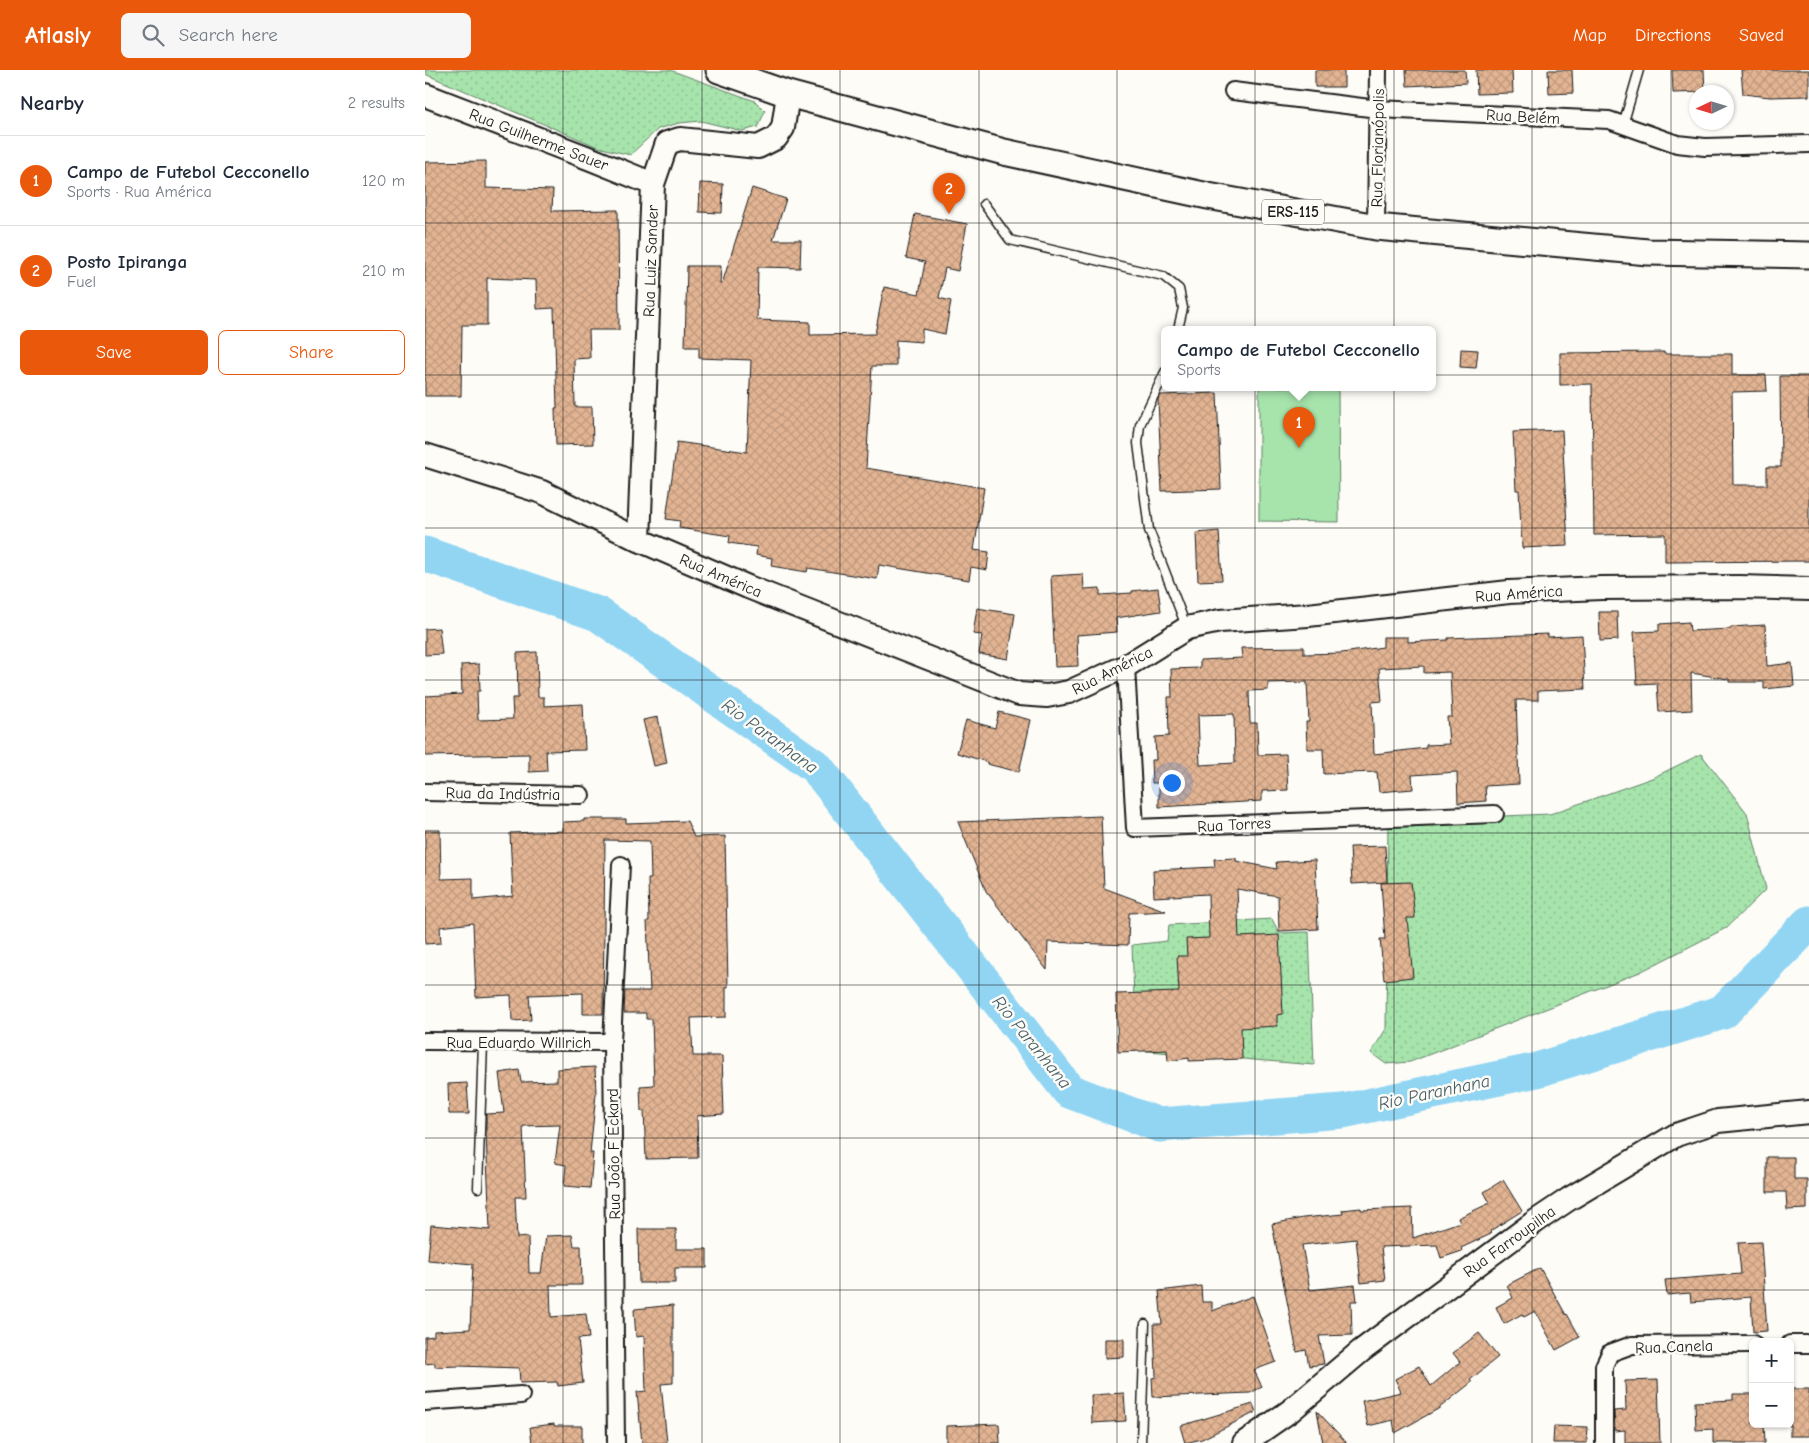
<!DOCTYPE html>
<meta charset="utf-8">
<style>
body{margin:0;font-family:"Comic Neue",sans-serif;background:#f6f6f7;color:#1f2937}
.controls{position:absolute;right:15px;bottom:15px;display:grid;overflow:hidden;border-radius:8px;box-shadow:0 1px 4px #0004}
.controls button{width:45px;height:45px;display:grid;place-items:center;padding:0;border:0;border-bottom:1px solid #e0e1e3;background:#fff;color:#1f2937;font:25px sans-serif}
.compass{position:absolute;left:1264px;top:15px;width:45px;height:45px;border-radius:50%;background:#fff;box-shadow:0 1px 4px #0004;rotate:266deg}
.you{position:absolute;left:746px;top:712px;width:18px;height:18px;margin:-12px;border:4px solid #fff;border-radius:50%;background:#1a73e8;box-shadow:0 0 0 8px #1a73e833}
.badge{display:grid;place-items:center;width:32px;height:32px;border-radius:50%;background:#ea580c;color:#fff;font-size:16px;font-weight:700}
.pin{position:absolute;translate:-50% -41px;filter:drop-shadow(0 1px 2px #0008)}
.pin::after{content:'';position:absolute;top:26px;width:18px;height:15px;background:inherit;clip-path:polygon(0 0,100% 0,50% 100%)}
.popup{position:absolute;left:736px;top:256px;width:275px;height:65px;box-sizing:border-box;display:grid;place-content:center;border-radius:8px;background:#fff;filter:drop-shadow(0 1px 4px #0005);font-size:16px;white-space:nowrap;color:#747a83}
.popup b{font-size:19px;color:#1f2937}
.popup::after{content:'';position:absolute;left:50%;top:100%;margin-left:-10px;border:10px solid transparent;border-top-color:#fff}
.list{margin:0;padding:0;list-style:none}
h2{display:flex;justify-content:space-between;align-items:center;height:65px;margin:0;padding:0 20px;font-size:21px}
h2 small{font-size:16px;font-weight:400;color:#747a83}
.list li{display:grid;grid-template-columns:32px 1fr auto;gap:15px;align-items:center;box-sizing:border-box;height:90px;padding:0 20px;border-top:1px solid #e0e1e3}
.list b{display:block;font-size:19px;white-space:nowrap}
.list p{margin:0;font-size:16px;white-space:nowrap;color:#747a83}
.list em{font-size:16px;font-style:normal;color:#747a83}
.actions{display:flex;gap:10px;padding:15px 20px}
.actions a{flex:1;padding:11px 0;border:1px solid #ea580c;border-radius:8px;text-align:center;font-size:18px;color:#ea580c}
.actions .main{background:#ea580c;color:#fff}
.icon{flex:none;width:28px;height:28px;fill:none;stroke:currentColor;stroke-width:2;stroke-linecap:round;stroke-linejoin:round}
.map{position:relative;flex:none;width:1384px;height:1373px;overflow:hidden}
header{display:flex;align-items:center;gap:30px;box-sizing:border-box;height:70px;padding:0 25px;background:#ea580c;color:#fff}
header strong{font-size:24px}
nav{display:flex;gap:28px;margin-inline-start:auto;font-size:18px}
.search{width:350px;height:45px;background:#f6f6f7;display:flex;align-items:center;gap:12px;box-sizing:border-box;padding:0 18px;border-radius:8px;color:#747a83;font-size:19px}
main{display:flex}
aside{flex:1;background:#fff}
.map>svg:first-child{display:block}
.grass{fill:url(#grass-dots);stroke:#618064}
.garden{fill:#a6e4ac;stroke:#618064}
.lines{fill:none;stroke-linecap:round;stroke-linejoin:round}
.river{stroke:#91d5f3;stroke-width:35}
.building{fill:url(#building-cross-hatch);stroke:#1c1c1c;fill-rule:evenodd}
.lane-casing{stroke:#1c1c1c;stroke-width:11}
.street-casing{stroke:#1c1c1c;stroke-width:20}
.secondary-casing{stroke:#1c1c1c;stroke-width:26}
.primary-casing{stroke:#1c1c1c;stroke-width:29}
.lane{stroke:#fdfcf7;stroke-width:8}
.street{stroke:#fdfcf7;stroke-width:16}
.secondary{stroke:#fdfcf7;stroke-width:22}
.primary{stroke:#fdfcf7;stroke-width:25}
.grid{fill:none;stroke:#1c1c1c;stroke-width:1;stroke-opacity:0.55}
.labels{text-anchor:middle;stroke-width:5;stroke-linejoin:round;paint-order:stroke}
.shield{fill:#fdfcf7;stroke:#605f5e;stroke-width:1}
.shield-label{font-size:15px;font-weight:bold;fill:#1c1c1c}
.street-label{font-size:16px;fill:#1c1c1c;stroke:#fdfcf7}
.water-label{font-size:18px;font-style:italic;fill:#455d67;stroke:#fdfcf7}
</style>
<header>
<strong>Atlasly</strong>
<div class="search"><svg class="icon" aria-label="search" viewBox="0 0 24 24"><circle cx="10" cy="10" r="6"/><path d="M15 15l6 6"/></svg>Search here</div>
<nav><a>Map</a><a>Directions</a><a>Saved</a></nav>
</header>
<main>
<aside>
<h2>Nearby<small>2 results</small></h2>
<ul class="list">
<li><span class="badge">1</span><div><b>Campo de Futebol Cecconello</b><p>Sports · Rua América</p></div><em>120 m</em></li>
<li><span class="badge">2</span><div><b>Posto Ipiranga</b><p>Fuel</p></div><em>210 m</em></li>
</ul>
<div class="actions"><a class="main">Save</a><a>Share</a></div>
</aside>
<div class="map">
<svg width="1384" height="1373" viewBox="0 0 1384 1373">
<defs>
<pattern id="grass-dots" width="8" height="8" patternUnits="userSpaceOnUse" patternTransform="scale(1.25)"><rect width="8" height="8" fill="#a6e4ac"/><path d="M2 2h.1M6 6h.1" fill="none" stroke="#8ec393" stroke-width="1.8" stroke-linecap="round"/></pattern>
<pattern id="building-cross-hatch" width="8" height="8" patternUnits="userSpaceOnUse" patternTransform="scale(1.25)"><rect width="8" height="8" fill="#e2b493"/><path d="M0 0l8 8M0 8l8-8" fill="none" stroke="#c19a7e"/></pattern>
</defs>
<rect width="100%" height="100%" fill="#fdfcf7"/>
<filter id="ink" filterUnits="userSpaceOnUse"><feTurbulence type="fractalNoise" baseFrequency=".02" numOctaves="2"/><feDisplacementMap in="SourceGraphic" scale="10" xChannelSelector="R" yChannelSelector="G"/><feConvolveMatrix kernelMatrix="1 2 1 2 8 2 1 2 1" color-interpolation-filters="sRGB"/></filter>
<g filter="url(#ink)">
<path class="grass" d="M 0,0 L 245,0 L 330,31 L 340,41 L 333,57 L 317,61 L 276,51 L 254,53 L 233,59 L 205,85 L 173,77 L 0,4 Z
M 1276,684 L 1322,743 L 1341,819 L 1301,858 L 1215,902 L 985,992 L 961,994 L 946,983 L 961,959 L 963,751 L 1125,744 L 1227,708 Z
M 847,849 L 854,863 L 884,862 L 889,995 L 711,980 L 707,875 L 742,871 L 744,855 Z"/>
<path class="garden" d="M 834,317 L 913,317 L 914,452 L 834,451 Z"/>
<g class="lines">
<path class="river" d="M 0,484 L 173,544 L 391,697 L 644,1021 L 734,1055 L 918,1041 L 1112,1000 L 1298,942 L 1384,853"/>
</g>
<path class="building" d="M 890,0 L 919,0 L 919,17 L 890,17 Z
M 981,0 L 1040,0 L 1041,13 L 982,16 Z
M 1051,0 L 1087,0 L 1088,23 L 1052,24 Z
M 1123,0 L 1147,0 L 1148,23 L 1124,24 Z
M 1247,0 L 1279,0 L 1280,22 L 1248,23 Z
M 1316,0 L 1384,0 L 1384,26 L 1345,27 L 1318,24 Z
M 61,91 L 61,118 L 128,120 L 127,141 L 193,140 L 194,260 L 164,260 L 165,288 L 149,289 L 150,337 L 167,337 L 168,374 L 131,375 L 130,338 L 132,338 L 129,238 L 112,239 L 111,210 L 62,208 L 62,255 L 37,255 L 36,326 L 0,326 L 0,92 Z
M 275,113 L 298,114 L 297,143 L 274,142 Z
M 327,118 L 361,129 L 348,170 L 376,170 L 375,198 L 333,197 L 332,250 L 385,252 L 385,265 L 450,264 L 459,217 L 494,224 L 500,192 L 481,188 L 490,144 L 542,154 L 533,201 L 520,198 L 514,228 L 526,231 L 520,264 L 497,259 L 497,272 L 471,270 L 471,296 L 447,296 L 441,398 L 559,418 L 549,480 L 564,482 L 562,500 L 546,497 L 544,510 L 454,495 L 452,509 L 383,498 L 382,502 L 346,496 L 347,488 L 331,485 L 332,477 L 304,473 L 305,466 L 254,458 L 255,451 L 241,449 L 252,372 L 322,382 L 326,290 L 274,288 L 274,277 L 260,277 L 262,196 L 296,196 L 295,214 L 297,214 Z
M 1036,279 L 1053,280 L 1051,298 L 1035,297 Z
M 1239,282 L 1239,284 L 1307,284 L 1307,305 L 1341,305 L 1342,321 L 1307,322 L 1308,415 L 1342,415 L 1342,397 L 1356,397 L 1355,306 L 1384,306 L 1384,491 L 1240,492 L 1240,464 L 1169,465 L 1167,314 L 1135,315 L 1135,283 Z
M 792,323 L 796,419 L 737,421 L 733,329 L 735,325 Z
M 1137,360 L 1143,476 L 1097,478 L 1094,420 L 1091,420 L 1088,362 Z
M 794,461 L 797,510 L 773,511 L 771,463 Z
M 658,504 L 659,519 L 675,518 L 675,525 L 707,523 L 707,521 L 733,518 L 736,541 L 691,548 L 692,562 L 652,565 L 653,596 L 630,597 L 626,506 Z
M 552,538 L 590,544 L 583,589 L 554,584 L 557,565 L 548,564 Z
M 1174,542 L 1192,542 L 1193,570 L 1175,571 Z
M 1264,552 L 1265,561 L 1306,559 L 1306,557 L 1340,555 L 1342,596 L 1367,593 L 1369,616 L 1339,619 L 1339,612 L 1304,612 L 1304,609 L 1266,603 L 1267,640 L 1234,642 L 1232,613 L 1212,614 L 1209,562 L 1234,561 L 1234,554 Z
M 14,558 L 17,584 L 0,585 L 0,559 Z
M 1123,564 L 1123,567 L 1157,565 L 1160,619 L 1113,621 L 1113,630 L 1091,630 L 1094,714 L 1060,716 L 1061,731 L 1033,733 L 1032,702 L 987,705 L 988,719 L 954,722 L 952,702 L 899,704 L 898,679 L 882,679 L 881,652 L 884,652 L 882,612 L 843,613 L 843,620 L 824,621 L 825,653 L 832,653 L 833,685 L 861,684 L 863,720 L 837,721 L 837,731 L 734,737 L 734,713 L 727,713 L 726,690 L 731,690 L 730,667 L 744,666 L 743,627 L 747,627 L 746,599 L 775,598 L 775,590 L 817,588 L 816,578 L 879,577 L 879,584 L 917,583 L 958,577 L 958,567 L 983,567 L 983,572 L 1023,570 L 1023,568 ZM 999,596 L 999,603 L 1025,602 L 1027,647 L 1022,647 L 1024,674 L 1001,675 L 1001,678 L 949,684 L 947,632 L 957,631 L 954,598 ZM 809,644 L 810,693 L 775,695 L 773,645 Z
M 112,582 L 113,627 L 119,627 L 119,636 L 158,634 L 160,680 L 121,681 L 122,701 L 104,702 L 104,684 L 0,686 L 0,626 L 37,624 L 36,595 L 54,594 L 55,621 L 52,621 L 53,650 L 88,649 L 87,628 L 93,628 L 92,583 Z
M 574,642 L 606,650 L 594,702 L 562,694 L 562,692 L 532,683 L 541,650 L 570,658 Z
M 233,647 L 242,693 L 229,696 L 218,650 Z
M 676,746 L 679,818 L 741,841 L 704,843 L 703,875 L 623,872 L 622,900 L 561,821 L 533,752 Z
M 159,749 L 201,749 L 201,753 L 262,751 L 269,767 L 300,766 L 303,917 L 301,917 L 301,947 L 266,948 L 268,986 L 297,986 L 299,1044 L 272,1046 L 273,1088 L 221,1089 L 219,1041 L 216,1041 L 215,1016 L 229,1015 L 227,949 L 221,949 L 221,943 L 199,943 L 200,921 L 225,921 L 222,851 L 224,851 L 223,809 L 226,809 L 225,771 L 180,770 L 178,944 L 158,944 L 158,923 L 104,925 L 106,950 L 87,951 L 86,925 L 51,927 L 48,853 L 15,857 L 16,873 L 0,874 L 0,760 L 15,760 L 16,809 L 48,808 L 48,830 L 88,826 L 85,763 L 138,761 L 138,752 L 159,751 Z
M 960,776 L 962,812 L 927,814 L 925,777 Z
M 811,788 L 811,791 L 852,799 L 851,792 L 890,790 L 893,859 L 854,861 L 853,826 L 812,819 L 814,867 L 854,865 L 858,944 L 852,945 L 852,956 L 816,958 L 817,989 L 764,991 L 764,988 L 743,991 L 742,980 L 693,982 L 691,924 L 754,922 L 752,886 L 762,886 L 761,869 L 784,868 L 783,824 L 729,827 L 728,800 L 790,797 L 789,789 Z
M 986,812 L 990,848 L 982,848 L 988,907 L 959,910 L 955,869 L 960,869 L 956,813 Z
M 170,997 L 171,1024 L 165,1083 L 168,1083 L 165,1118 L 139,1116 L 141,1095 L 130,1093 L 135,1055 L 98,1056 L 101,1127 L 90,1127 L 92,1168 L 103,1167 L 104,1203 L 116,1203 L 121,1166 L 147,1165 L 149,1176 L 156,1176 L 157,1215 L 125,1215 L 126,1247 L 161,1244 L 164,1268 L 153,1269 L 158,1313 L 133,1316 L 132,1312 L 95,1313 L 94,1298 L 34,1296 L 10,1297 L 10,1293 L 0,1294 L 0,1267 L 9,1266 L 9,1261 L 45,1259 L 48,1194 L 3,1190 L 6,1155 L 65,1160 L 61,1063 L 61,1044 L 79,1043 L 74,1003 L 94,1000 L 96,1012 L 132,1011 L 132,999 Z
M 42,1013 L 44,1044 L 24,1044 L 23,1014 Z
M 1342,1087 L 1369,1087 L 1369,1109 L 1382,1109 L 1382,1139 L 1362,1140 L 1361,1122 L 1342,1122 Z
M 1078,1110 L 1097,1141 L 1065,1161 L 1066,1164 L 1036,1178 L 1037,1181 L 1016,1188 L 1012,1175 L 956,1177 L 960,1210 L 936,1213 L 931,1169 L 877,1175 L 885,1220 L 930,1215 L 932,1231 L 926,1231 L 927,1265 L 894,1266 L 899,1294 L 884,1296 L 881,1280 L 872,1282 L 847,1154 L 878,1148 L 918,1144 L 917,1140 L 936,1138 L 936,1140 L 987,1138 L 988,1168 L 1035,1152 L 1033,1148 L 1065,1133 L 1059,1122 Z
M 213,1159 L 251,1159 L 251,1179 L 282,1179 L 282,1198 L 250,1198 L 250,1213 L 214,1213 Z
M 1336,1172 L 1342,1261 L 1328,1262 L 1326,1227 L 1266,1232 L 1265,1223 L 1242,1225 L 1240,1210 L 1316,1204 L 1313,1173 Z
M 1115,1198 L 1141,1245 L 1142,1244 L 1155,1267 L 1131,1280 L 1110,1241 L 1099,1247 L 1097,1244 L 1079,1254 L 1071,1237 L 1088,1228 L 1082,1215 Z
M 776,1216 L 777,1232 L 787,1232 L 787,1241 L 828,1226 L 851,1292 L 829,1300 L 837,1317 L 825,1323 L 728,1327 L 727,1308 L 731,1307 L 729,1254 L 737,1254 L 734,1221 Z
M 248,1235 L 248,1313 L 236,1314 L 242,1373 L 217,1373 L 212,1322 L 221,1321 L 219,1266 L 211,1267 L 209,1240 L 210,1239 Z
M 1054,1263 L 1073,1287 L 1045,1310 L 1047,1312 L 1013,1339 L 970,1363 L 968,1350 L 943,1356 L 937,1331 L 976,1322 L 970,1309 L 994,1296 L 1006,1316 L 1035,1292 L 1028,1283 Z
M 680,1269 L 699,1269 L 699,1287 L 680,1288 Z
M 1233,1310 L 1235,1373 L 1200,1373 L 1200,1360 L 1190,1361 L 1189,1341 L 1201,1340 L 1200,1311 Z
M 1365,1319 L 1384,1319 L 1384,1366 L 1365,1366 Z
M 699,1323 L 701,1351 L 667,1353 L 666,1325 Z
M 1308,1324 L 1328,1324 L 1328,1354 L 1339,1354 L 1340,1373 L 1288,1373 L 1288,1359 L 1271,1360 L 1270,1332 L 1308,1330 Z
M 828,1334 L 831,1342 L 777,1369 L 760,1373 L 755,1356 Z
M 892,1341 L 922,1373 L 898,1373 Z
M 129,1354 L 129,1356 L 157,1356 L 157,1373 L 107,1373 L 105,1357 Z
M 574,1354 L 575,1373 L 521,1373 L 521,1356 Z
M 1129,1356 L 1163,1357 L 1162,1373 L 1128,1373 Z"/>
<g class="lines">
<g class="lane-casing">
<path id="lane" d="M 1198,55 L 1214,0
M 559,134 L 585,170 L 738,206 L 754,219 L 758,238 L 753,259
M 740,302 L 715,355 L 713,373 L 724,460 L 761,556
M 53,1118 L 58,973
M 716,1373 L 720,1254"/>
</g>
<g class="street-casing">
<path id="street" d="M 808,21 L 953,39 L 1184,50 L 1252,74 L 1280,77 L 1384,74
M 951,157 L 953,0
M 701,596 L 710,758 L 1070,744
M 0,722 L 156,725
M 0,971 L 187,972
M 1365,1274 L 1384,1274
M 0,1332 L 96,1325
M 191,1373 L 187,972 L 196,795
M 1179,1373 L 1179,1296 L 1185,1283 L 1207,1275 L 1328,1274"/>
</g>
<g class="secondary-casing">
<path id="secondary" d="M 0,25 L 166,89 L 228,114
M 0,385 L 117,422 L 214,470 L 323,517 L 594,624 L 622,626 L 644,622 L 701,596 L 762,558 L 795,551 L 883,545 L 1084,522 L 1176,518 L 1314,517 L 1384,519
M 214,470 L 228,114 L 242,73 L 255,69 L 333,77 L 351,68 L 358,58 L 363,24
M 819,1373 L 865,1341 L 936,1281 L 1111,1151 L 1144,1129 L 1251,1065 L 1293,1051 L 1384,1042"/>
</g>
<g class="primary-casing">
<path id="primary" d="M 294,0 L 363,24 L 579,82 L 783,126 L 951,157 L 1223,182 L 1384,185"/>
</g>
<use href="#lane" class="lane"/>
<use href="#street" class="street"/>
<use href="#secondary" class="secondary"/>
<use href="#primary" class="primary"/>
</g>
</g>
<path class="grid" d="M 138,0 L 138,1373M 277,0 L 277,1373M 415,0 L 415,1373M 554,0 L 554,1373M 692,0 L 692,1373M 830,0 L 830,1373M 969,0 L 969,1373M 1107,0 L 1107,1373M 1246,0 L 1246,1373M 0,153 L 1384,153M 0,305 L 1384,305M 0,458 L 1384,458M 0,610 L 1384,610M 0,763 L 1384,763M 0,915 L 1384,915M 0,1068 L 1384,1068M 0,1220 L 1384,1220"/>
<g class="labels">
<rect class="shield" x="837" y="129.5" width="62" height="25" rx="4"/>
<g class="shield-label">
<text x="868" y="147">ERS-115</text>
</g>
<g class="street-label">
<text transform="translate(1098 46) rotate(3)" y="6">Rua Belém</text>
<text transform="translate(114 69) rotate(21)" y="6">Rua Guilherme Sauer</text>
<text transform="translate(952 78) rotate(-89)" y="6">Rua Florianópolis</text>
<text transform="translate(225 191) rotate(-88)" y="6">Rua Luiz Sander</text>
<text transform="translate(296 505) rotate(23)" y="6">Rua América</text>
<text transform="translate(1094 523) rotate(-4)" y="6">Rua América</text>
<text transform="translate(687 600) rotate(-27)" y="6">Rua América</text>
<text transform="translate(78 723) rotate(1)" y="6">Rua da Indústria</text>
<text transform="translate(809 754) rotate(-3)" y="6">Rua Torres</text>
<text x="94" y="978">Rua Eduardo Willrich</text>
<text transform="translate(188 1084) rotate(-91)" y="6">Rua João F Eckard</text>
<text transform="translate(1084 1171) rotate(-36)" y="6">Rua Farroupilha</text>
<text transform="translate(1249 1276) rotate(-2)" y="6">Rua Canela</text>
</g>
<g class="water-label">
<text transform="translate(345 666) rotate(36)" y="6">Rio Paranhana</text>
<text transform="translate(607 972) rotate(51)" y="6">Rio Paranhana</text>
<text transform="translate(1009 1022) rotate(-12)" y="6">Rio Paranhana</text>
</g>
</g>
</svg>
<div class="controls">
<button>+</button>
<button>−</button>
</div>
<svg class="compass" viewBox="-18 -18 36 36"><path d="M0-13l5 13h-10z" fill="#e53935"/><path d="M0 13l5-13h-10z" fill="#747a83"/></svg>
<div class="you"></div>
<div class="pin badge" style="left:874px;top:378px">1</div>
<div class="popup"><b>Campo de Futebol Cecconello</b>Sports</div>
<div class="pin badge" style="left:524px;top:144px">2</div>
</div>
</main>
